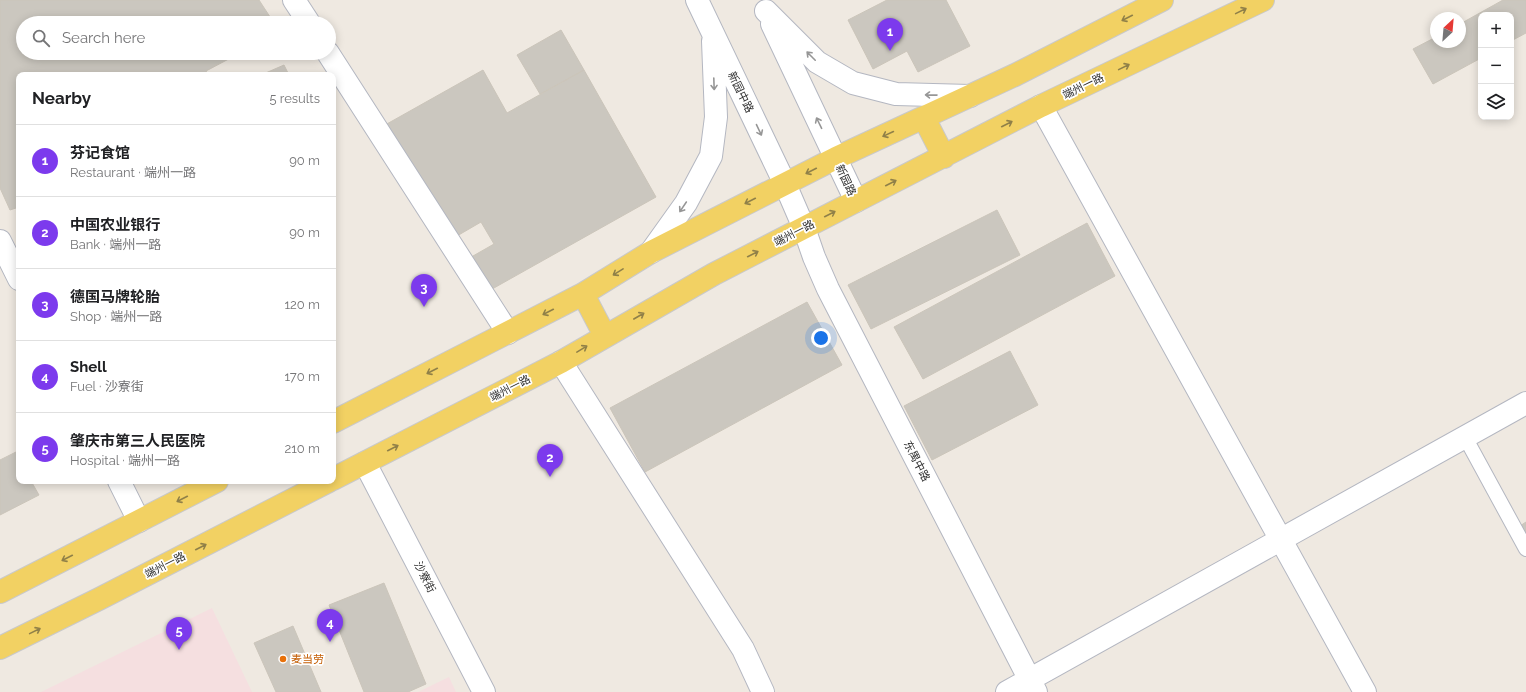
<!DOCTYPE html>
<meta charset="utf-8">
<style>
body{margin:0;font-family:Raleway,"Noto Sans SC",sans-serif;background:#f6f6f6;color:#202124}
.controls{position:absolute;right:12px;top:12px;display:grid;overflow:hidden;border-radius:8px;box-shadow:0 2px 10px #0003}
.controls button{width:36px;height:36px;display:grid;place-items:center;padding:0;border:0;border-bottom:1px solid #e0e0e0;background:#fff;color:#202124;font:20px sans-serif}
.compass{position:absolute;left:1430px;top:12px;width:36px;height:36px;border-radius:50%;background:#fff;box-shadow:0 2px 10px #0003;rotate:26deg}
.you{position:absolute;left:821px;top:338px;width:14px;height:14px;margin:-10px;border:3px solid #fff;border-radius:50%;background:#1a73e8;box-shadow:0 0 0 6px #1a73e833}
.badge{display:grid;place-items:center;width:26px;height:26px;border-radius:50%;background:#7c3aed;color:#fff;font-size:13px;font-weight:700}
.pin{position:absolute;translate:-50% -33px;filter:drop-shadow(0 1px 2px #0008)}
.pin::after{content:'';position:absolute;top:21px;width:14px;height:12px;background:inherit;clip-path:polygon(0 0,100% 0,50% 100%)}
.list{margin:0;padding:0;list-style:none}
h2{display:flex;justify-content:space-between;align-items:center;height:52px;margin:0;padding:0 16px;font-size:17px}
h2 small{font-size:13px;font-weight:400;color:#757577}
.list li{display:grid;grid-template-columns:26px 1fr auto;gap:12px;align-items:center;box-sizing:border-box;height:72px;padding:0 16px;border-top:1px solid #e0e0e0}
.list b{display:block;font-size:15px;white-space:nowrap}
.list p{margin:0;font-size:13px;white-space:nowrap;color:#757577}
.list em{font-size:13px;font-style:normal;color:#757577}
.icon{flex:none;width:22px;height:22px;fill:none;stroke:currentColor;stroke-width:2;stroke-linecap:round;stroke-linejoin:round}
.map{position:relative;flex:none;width:1526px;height:692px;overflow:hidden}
.search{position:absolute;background:#fff;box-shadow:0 2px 10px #0003;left:16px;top:16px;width:320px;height:44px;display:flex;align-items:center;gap:10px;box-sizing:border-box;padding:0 14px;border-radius:22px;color:#757577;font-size:15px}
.panel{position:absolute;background:#fff;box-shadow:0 2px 10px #0003;left:16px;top:72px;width:320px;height:412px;border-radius:8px}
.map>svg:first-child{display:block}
.medical{fill:#f5dfe0}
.building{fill:#cbc7bf;stroke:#cbc5ba}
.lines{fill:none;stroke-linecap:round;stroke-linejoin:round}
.lane-casing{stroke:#b4b7c1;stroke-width:16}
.street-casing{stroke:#b4b7c1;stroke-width:24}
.secondary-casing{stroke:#b4b7c1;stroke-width:24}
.primary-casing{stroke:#c9c9c9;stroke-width:24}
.lane{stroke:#fff;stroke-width:14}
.street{stroke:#fff;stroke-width:22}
.secondary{stroke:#fff;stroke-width:22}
.primary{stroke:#f2d163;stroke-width:22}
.oneway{stroke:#908048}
.oneway2{stroke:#969696}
.food-dot{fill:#e8710a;stroke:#fff;stroke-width:1.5}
.labels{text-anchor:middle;stroke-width:3.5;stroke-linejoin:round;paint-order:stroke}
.street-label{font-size:11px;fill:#2e2e2e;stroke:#fff}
.food-label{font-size:11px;fill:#c56008;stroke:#fff;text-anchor:start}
</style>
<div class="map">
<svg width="1526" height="692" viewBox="0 0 1526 692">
<rect width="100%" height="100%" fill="#efe9e1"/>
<path class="medical" d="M 212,608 L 252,692 L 41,692 Z
M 449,677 L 456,692 L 418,692 Z"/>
<path class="building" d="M 0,0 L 259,0 L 274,23 L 23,23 L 23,53 L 240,53 L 206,71 L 208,75 L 19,75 L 19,207 L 10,210 L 0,188 Z
M 887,0 L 946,0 L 970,46 L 918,72 L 907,51 L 873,69 L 848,20 Z
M 1503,0 L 1526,0 L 1526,33 L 1511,41 L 1511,15 L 1481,15 L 1481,58 L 1433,84 L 1413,49 L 1436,37 L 1436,42 L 1460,42 L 1460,24 Z
M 561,30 L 584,70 L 540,94 L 517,55 Z
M 284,65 L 289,75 L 261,75 Z
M 483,70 L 507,113 L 584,70 L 656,197 L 485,293 L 466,260 L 494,244 L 481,222 L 450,240 L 385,125 Z
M 997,210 L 1020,255 L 871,329 L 848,285 Z
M 1087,223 L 1115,276 L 923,379 L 894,327 Z
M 807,302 L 842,365 L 645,472 L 610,408 Z
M 1010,351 L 1038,405 L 932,460 L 904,406 Z
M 16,452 L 19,457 L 19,481 L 31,481 L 39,495 L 0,515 L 0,460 Z
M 1526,522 L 1526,536 L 1520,526 Z
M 384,583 L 426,684 L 408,692 L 364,692 L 329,605 Z
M 293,626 L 321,692 L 276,692 L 254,643 Z"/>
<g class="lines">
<g class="lane-casing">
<path id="lane" d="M 1465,437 L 1526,549"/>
</g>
<g class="street-casing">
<path id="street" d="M 294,0 L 309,23
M 328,53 L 508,333
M 1041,106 L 1365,692
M 804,228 L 814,257 L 828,289 L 1036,692
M 0,241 L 19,279
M 561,362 L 743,649 L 763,692
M 365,463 L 484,692
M 119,481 L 139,521
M 1007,692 L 1526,403"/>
</g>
<g class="secondary-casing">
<path id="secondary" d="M 697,0 L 785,184 L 804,228
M 766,11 L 817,62 L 853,83 L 896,94 L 970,96
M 772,24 L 856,201
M 651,252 L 686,203 L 711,156 L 716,117 L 713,41"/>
</g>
<g class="primary-casing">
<path id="primary" d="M 924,118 L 944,157
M 583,294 L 605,336
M 333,422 L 583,294 L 651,252 L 836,158 L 1015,75 L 1162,0
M 333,479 L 561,362 L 714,274 L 1041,106 L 1263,0
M 0,592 L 217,481
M 0,648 L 99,599 L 329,481"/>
</g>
<use href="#lane" class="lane"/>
<use href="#street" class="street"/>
<use href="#secondary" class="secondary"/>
<use href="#primary" class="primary"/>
</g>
<defs><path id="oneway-shaft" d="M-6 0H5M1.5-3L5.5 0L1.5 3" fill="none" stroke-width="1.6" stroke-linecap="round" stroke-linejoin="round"/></defs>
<g class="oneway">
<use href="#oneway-shaft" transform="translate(1241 11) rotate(-26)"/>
<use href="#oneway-shaft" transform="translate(1127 18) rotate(153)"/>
<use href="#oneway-shaft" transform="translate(1124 67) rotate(-26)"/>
<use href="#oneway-shaft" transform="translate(1007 124) rotate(-27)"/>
<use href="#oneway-shaft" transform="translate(888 134) rotate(155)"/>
<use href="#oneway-shaft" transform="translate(811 171) rotate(153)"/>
<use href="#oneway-shaft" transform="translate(891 183) rotate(-27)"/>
<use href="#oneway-shaft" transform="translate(750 201) rotate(153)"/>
<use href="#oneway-shaft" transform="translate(830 214) rotate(-27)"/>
<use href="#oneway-shaft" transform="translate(753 254) rotate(-27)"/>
<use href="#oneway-shaft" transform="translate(618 272) rotate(148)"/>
<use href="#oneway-shaft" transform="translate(548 312) rotate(153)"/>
<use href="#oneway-shaft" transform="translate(639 316) rotate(-30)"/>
<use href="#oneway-shaft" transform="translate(582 349) rotate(-31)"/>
<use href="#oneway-shaft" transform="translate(432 371) rotate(153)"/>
<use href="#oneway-shaft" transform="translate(393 448) rotate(-27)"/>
<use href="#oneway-shaft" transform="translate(182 499) rotate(153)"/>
<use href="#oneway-shaft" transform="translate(201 547) rotate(-27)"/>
<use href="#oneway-shaft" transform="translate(67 558) rotate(153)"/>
<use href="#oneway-shaft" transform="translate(35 631) rotate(-26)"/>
</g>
<g class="oneway2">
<use href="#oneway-shaft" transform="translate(811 56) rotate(-135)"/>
<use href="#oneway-shaft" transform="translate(714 84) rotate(88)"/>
<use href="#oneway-shaft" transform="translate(931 95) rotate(-179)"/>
<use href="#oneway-shaft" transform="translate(819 123) rotate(-116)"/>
<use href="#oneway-shaft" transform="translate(759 130) rotate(65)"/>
<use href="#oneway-shaft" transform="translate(683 207) rotate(124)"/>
</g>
<circle class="food-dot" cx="283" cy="659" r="4"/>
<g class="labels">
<g class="street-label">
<text transform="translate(1083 86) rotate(-26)" y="4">端州一路</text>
<text transform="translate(741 92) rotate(64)" y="4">新园中路</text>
<text transform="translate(846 180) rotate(65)" y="4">新园路</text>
<text transform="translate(794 233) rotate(-27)" y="4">端州一路</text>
<text transform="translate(510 388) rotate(-27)" y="4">端州一路</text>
<text transform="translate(917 461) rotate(63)" y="4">东禺中路</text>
<text transform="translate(165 565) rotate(-27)" y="4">端州一路</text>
<text transform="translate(425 577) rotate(63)" y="4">沙寮街</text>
</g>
<g class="food-label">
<text x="291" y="663">麦当劳</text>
</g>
</g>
</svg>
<div class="controls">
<button>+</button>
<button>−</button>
<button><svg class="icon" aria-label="layers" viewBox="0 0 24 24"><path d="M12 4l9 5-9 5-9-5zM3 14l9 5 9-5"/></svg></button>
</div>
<svg class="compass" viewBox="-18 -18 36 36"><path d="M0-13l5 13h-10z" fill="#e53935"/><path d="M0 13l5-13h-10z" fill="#757577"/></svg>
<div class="you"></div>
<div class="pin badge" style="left:890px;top:51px">1</div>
<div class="pin badge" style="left:550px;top:477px">2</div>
<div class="pin badge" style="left:424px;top:307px">3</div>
<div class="pin badge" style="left:330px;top:642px">4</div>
<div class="pin badge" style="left:179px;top:650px">5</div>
<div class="search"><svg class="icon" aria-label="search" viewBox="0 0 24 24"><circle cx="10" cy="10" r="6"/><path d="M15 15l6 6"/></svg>Search here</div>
<section class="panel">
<h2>Nearby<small>5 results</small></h2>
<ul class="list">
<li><span class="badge">1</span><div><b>芬记食馆</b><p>Restaurant · 端州一路</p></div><em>90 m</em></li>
<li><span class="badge">2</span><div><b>中国农业银行</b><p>Bank · 端州一路</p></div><em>90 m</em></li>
<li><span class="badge">3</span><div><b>德国马牌轮胎</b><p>Shop · 端州一路</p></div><em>120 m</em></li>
<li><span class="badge">4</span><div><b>Shell</b><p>Fuel · 沙寮街</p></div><em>170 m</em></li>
<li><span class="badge">5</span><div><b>肇庆市第三人民医院</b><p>Hospital · 端州一路</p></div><em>210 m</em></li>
</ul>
</section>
</div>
